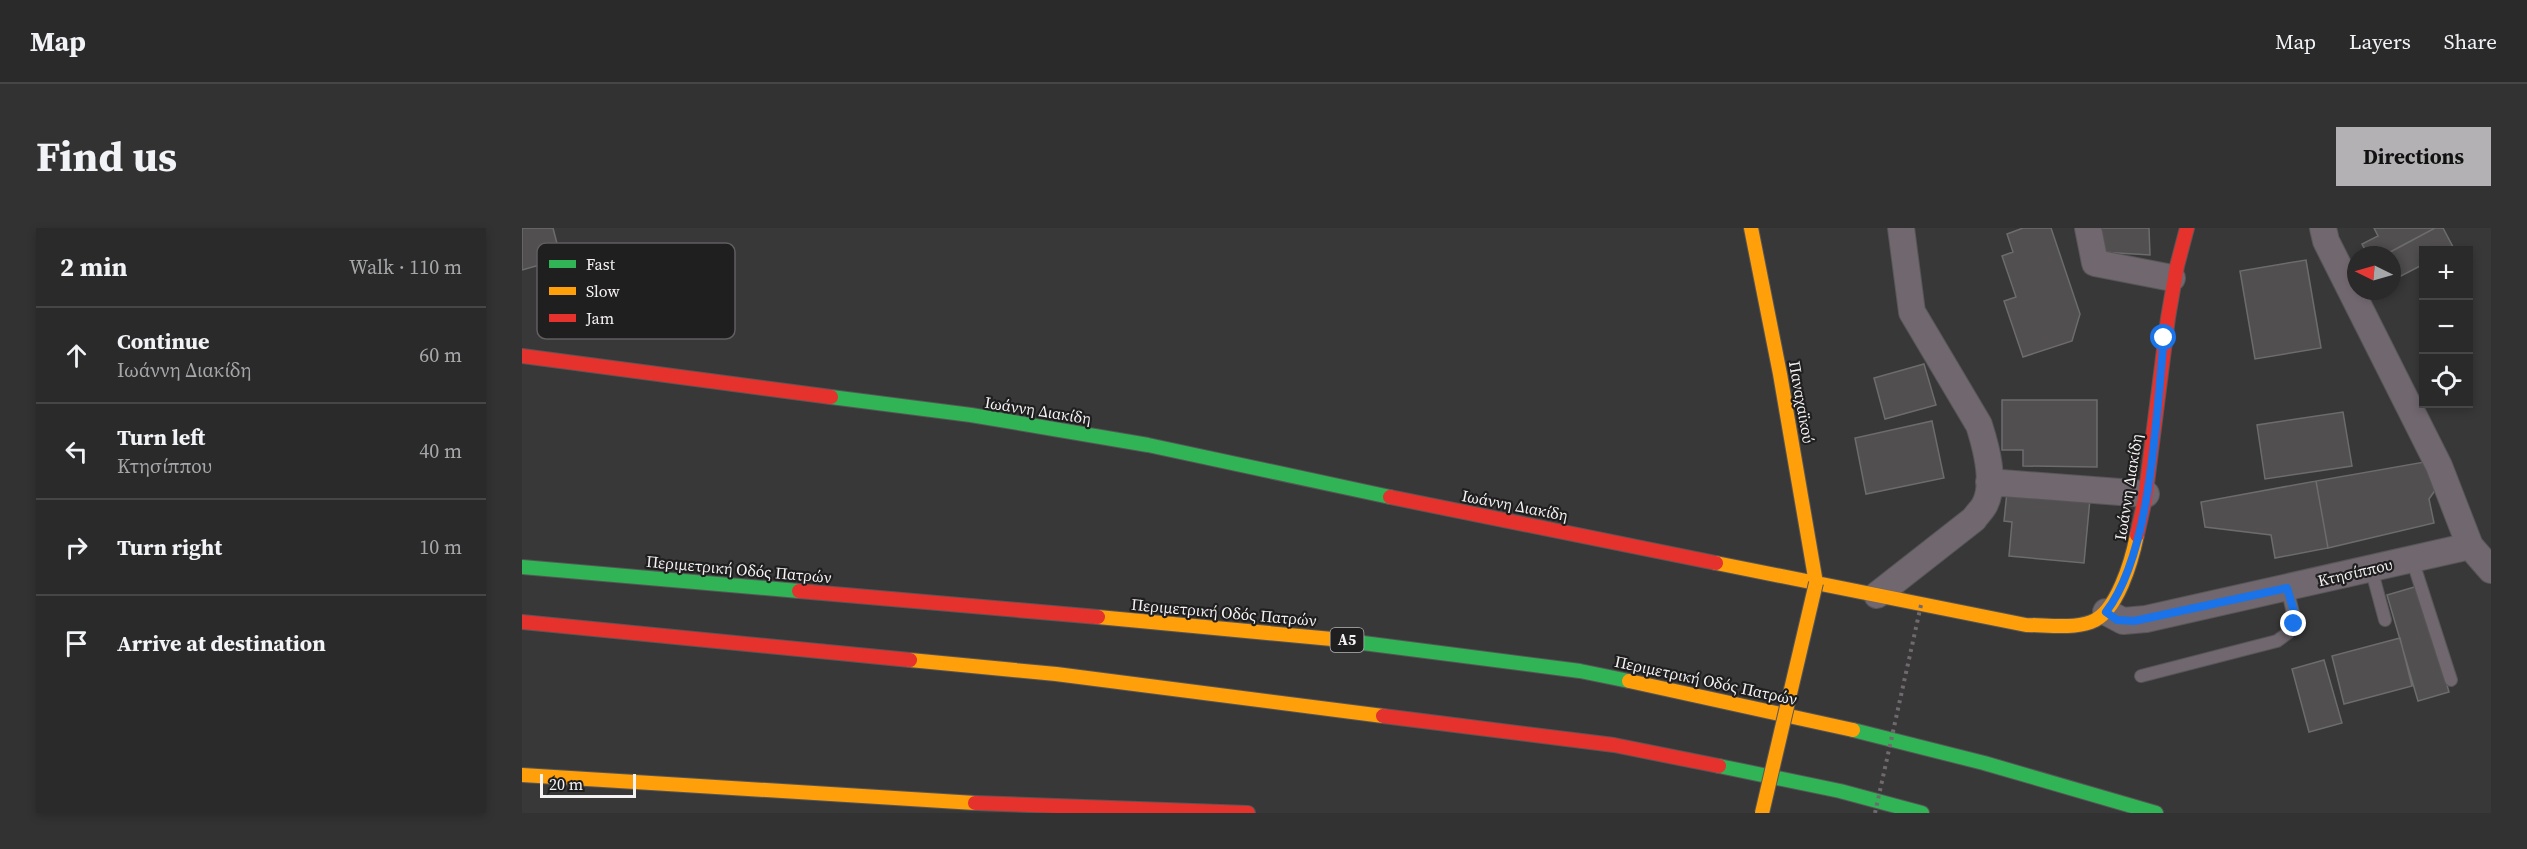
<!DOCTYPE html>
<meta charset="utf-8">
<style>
body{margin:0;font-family:"Source Serif 4",serif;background:#333233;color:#f1f3f6}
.controls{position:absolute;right:18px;top:18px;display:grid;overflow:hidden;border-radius:0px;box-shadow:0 3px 9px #0003}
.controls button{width:54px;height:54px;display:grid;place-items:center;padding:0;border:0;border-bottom:2px solid #474647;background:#2b2a2b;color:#f1f3f6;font:30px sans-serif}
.compass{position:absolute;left:1825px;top:18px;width:54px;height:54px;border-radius:50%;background:#2b2a2b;box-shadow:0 3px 9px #0003;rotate:275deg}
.scale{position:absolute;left:18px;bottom:15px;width:96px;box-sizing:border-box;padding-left:6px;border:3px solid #f5f2f4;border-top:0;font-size:16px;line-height:21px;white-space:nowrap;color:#f5f2f4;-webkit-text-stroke:4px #201f20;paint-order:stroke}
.stop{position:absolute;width:18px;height:18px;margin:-14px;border:4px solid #1a73e8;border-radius:50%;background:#fff}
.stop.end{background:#1a73e8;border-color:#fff;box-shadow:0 2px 6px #0008}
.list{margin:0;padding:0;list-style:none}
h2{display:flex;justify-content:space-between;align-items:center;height:78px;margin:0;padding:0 24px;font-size:26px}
h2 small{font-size:20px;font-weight:400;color:#a6a7a9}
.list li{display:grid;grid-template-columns:39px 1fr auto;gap:18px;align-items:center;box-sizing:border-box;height:96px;padding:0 24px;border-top:2px solid #474647}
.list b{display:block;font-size:22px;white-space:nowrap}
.list p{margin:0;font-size:20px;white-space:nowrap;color:#a6a7a9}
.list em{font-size:20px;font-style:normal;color:#a6a7a9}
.icon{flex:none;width:33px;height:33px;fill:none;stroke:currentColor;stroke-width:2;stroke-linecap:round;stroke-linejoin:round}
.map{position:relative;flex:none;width:1969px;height:585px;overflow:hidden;border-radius:0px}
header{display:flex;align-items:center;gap:36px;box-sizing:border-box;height:84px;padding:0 30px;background:#2b2a2b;border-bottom:2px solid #474647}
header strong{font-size:28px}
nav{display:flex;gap:33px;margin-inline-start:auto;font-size:21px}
.intro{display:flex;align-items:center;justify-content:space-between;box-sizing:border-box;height:144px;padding:0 36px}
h1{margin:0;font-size:42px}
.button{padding:15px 27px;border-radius:0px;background:#b3b1b3;color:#111;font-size:21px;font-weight:700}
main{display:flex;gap:36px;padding:0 36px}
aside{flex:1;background:#2b2a2b;border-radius:0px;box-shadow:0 3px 9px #0003}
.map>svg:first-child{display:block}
.building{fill:#514f50;stroke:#6d6c6d;stroke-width:1.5}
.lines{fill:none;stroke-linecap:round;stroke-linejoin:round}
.lane-casing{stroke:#575657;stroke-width:14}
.street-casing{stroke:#575657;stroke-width:28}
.fast-casing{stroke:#575657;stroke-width:16}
.slow-casing{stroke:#575657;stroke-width:16}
.jam-casing{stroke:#575657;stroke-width:16}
.lane{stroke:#70676f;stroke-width:12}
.street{stroke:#70676f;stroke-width:26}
.fast{stroke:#30b455;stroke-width:14}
.slow{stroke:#ff9f0a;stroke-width:14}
.jam{stroke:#e5322d;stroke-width:14}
.slow-bridge-casing{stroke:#575657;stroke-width:16;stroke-linecap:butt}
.path-bridge{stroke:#706a6f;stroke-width:4;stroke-dasharray:3 4.5;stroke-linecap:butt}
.slow-bridge{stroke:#ff9f0a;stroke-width:14}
.route{stroke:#1a73e8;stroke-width:8}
.labels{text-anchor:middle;stroke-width:4.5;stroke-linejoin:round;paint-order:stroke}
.shield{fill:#201f20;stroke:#b5b3b4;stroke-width:1.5}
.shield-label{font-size:15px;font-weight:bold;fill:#f5f2f4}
.street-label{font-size:16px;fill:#f5f2f4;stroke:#201f20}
.key{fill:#201f20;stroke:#605e60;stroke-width:1.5}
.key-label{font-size:16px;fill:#f5f2f4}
</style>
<header>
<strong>Map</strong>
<nav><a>Map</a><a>Layers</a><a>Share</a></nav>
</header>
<div class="intro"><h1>Find us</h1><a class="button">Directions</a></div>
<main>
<aside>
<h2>2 min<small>Walk · 110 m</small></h2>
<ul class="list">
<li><svg class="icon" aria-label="ahead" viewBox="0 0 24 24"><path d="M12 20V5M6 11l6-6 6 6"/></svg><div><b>Continue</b><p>Ιωάννη Διακίδη</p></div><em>60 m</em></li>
<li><svg class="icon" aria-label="left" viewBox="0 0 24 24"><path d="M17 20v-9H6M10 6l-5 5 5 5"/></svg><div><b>Turn left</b><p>Κτησίππου</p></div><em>40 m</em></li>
<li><svg class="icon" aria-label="right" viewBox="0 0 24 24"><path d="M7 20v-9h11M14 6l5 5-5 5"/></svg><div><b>Turn right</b></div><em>10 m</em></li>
<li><svg class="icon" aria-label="arrive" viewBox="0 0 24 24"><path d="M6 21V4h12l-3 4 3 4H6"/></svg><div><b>Arrive at destination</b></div></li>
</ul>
</aside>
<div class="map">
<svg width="1969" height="585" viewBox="0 0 1969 585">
<rect width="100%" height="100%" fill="#393839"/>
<path class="building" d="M 0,0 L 31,0 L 39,31 L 0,42 Z
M 1501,0 L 1529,0 L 1558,86 L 1550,113 L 1501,129 L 1482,73 L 1494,69 L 1480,28 L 1491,24 L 1485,6 Z
M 1576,0 L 1627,0 L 1628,27 L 1579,24 Z
M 1852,0 L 1913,0 L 1863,27 L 1846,27 L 1840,16 L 1856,8 Z
M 1913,0 L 1921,0 L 1931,19 L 1925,22 L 1902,22 L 1902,36 L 1879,48 L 1870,27 L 1866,25 Z
M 1784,32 L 1799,120 L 1733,131 L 1718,43 Z
M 1402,136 L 1414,177 L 1363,191 L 1352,150 Z
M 1480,172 L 1575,172 L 1575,239 L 1501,238 L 1501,222 L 1480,222 Z
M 1821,184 L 1830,238 L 1743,251 L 1735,197 Z
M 1410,193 L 1422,250 L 1344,266 L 1333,210 Z
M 1908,233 L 1914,261 L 1907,271 L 1912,295 L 1806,320 L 1794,253 Z
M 1794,253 L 1806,320 L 1753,330 L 1749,307 L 1683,299 L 1679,274 Z
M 1485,264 L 1568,271 L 1562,335 L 1487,328 L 1490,294 L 1482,293 Z
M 1896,358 L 1927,464 L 1896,473 L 1865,367 Z
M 1878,410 L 1890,458 L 1822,476 L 1810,428 Z
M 1802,432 L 1820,495 L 1787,504 L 1770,441 Z"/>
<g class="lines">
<g class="lane-casing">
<path id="lane" d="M 1890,331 L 1929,452
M 1849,340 L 1863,392
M 1619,448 L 1755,413 L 1766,405 L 1773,393 L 1765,360"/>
</g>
<g class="street-casing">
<path id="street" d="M 1566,0 L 1573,35 L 1650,50
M 1801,0 L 1804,13 L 1917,238 L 1948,318
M 1467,254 L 1624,266
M 1355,367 L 1452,291 C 1455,286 1461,281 1463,276 C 1474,254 1464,219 1457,197 L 1390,84 L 1379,0
M 1584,384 L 1601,393 L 1624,391 L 1948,318 L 1969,342"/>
</g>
<g class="fast-casing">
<path id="fast" d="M 309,169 L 449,187 L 626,217 L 868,269
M 0,339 L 277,363
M 810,411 L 1058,443 L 1107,453
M 1331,502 L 1462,535 L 1634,585
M 1197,538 L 1318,563 L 1400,585"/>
</g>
<g class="slow-casing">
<path id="slow" d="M 1229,0 L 1258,146 L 1294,355
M 1194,335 L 1504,397 C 1525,397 1549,401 1569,394 C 1595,385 1610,332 1615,307
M 576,389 L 810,411
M 388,432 L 534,446 L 861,488
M 1107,453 L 1331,502
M 0,547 L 453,575"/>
</g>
<g class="jam-casing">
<path id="jam" d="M 0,128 L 309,169
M 868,269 L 1194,335
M 1615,307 L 1623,271 L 1646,90 L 1655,38 L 1665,0
M 277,363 L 576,389
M 0,394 L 388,432
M 861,488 L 1092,517 L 1197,538
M 453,575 L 726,585"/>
</g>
<use href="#lane" class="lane"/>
<use href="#street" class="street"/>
<use href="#fast" class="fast"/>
<use href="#slow" class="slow"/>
<use href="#jam" class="jam"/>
<g class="slow-bridge-casing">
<path id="slow-bridge" d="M 1240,585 L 1294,355"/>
</g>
<path class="path-bridge" d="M 1353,585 L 1399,377"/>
<use href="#slow-bridge" class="slow-bridge"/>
</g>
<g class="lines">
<path class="route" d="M 1642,110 C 1634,187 1630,324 1584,384 L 1595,392 L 1612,393 L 1765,360 L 1773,387 L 1772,396"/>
</g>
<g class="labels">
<rect class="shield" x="808.5" y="400" width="33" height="24" rx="4.5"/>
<g class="shield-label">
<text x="825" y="417">Α5</text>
</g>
<g class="street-label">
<text transform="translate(1280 174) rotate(80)" y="6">Παναχαϊκού</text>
<text transform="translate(516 182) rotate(9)" y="6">Ιωάννη Διακίδη</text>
<text transform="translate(1606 259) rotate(-81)" y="6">Ιωάννη Διακίδη</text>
<text transform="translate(993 277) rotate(11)" y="6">Ιωάννη Διακίδη</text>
<text transform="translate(217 341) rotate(5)" y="6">Περιμετρική Οδός Πατρών</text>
<text transform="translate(1833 344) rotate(-13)" y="6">Κτησίππου</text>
<text transform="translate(702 384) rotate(5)" y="6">Περιμετρική Οδός Πατρών</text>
<text transform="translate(1184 452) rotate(12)" y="6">Περιμετρική Οδός Πατρών</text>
</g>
</g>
<rect x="15" y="15" width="198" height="96" rx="9" class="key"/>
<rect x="27" y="32" width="27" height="8" fill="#30b455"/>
<rect x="27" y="59" width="27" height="8" fill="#ff9f0a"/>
<rect x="27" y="86" width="27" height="8" fill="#e5322d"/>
<g class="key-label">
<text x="64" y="42">Fast</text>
<text x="64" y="69">Slow</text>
<text x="64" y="96">Jam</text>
</g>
</svg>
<div class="controls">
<button>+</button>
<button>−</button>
<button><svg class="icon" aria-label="locate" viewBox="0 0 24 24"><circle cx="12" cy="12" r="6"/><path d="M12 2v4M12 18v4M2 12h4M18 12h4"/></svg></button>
</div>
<svg class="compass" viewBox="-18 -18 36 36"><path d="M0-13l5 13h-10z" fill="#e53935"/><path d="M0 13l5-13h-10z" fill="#a6a7a9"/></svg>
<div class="scale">20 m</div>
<div class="stop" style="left:1642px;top:110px"></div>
<div class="stop end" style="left:1772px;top:396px"></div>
</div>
</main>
